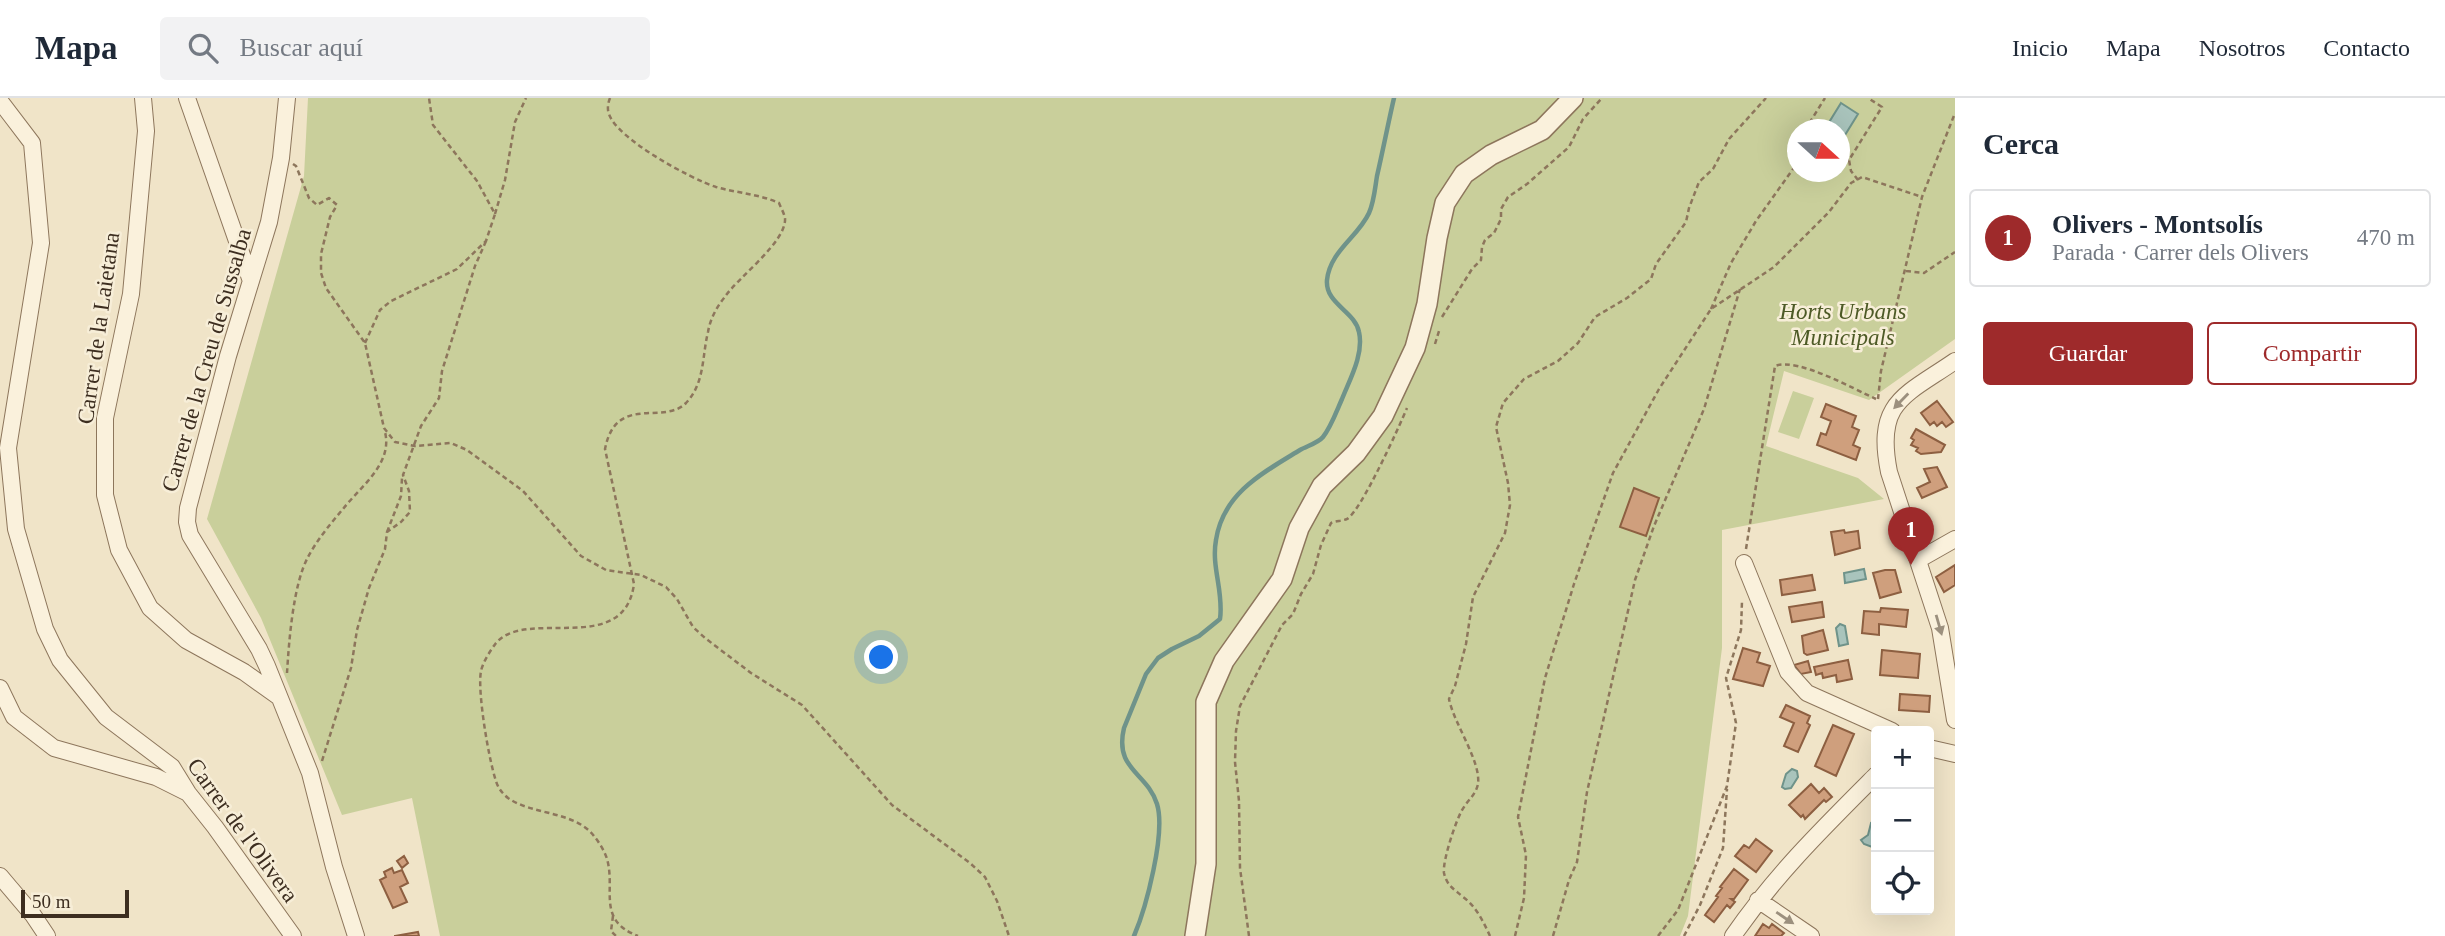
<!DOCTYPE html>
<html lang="es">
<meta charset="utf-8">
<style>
body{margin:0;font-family:"Times New Roman",serif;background:#f2f2f3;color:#1f2937}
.controls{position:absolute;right:21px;bottom:21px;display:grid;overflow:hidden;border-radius:7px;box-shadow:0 7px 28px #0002}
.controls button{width:63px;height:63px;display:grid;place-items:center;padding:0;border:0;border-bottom:2px solid #e0e1e3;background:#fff;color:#1f2937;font:35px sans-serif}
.compass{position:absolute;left:1787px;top:21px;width:63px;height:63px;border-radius:50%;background:#fff;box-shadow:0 7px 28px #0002;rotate:111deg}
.scale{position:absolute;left:21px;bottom:18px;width:108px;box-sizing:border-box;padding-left:7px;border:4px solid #3d2e20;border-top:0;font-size:19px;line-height:24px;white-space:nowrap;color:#3d2e20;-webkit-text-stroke:5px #f7eed8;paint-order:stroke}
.you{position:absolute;left:882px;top:560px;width:24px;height:24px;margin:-18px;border:5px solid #fff;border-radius:50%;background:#1a73e8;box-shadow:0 0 0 10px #1a73e833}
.badge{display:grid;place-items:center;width:46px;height:46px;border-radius:50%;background:#9e2a2b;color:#fff;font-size:23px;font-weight:700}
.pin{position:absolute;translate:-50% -58px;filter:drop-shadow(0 2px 4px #0008)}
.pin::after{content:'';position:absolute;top:37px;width:24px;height:21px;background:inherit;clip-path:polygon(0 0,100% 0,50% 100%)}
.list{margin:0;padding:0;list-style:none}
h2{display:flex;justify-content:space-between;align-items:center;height:91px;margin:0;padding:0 28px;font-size:30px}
h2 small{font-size:23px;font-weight:400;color:#747a83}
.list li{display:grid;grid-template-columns:46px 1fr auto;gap:21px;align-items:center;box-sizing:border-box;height:98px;margin:0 14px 14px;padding:0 14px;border:2px solid #e0e1e3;border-radius:7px}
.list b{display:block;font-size:26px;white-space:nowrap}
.list p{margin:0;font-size:23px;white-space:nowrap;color:#747a83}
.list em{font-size:23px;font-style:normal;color:#747a83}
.actions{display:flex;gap:14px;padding:21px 28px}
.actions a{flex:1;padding:16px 0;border:2px solid #9e2a2b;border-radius:7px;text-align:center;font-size:24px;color:#9e2a2b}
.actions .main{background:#9e2a2b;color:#fff}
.icon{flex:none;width:38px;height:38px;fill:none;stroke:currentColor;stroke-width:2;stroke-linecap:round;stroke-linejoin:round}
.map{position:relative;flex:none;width:1955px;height:838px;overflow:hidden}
header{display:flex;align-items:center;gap:42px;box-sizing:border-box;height:98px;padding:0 35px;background:#fff;border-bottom:2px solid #e0e1e3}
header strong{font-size:33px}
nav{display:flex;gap:38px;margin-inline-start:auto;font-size:24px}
.search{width:490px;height:63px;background:#f2f2f3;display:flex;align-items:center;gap:18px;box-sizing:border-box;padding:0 24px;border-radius:7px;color:#747a83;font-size:26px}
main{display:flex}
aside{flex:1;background:#fff}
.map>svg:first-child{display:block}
.green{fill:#c9cf9b;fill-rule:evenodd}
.water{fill:#a9c4bc;stroke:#6f938a;stroke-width:2}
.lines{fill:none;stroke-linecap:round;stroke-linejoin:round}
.stream{stroke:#6f938a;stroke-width:4.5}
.building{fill:#cf9f7d;stroke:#8d5f41;stroke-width:2}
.minor-casing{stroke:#8d765c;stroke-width:18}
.tertiary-casing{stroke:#8d765c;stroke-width:22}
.path{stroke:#8d765c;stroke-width:2.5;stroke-dasharray:5 3.5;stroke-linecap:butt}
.minor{stroke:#faf1dc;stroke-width:16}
.tertiary{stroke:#faf1dc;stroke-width:19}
.oneway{fill:#9c907e}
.labels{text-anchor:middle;stroke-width:5;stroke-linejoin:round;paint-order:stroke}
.park-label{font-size:23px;font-style:italic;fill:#4d5a26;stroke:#f7eed8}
.street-label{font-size:23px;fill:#3d2e20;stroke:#f7eed8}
</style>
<header>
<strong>Mapa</strong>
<div class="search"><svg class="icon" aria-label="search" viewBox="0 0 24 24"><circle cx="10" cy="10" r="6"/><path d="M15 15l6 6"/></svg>Buscar aquí</div>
<nav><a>Inicio</a><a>Mapa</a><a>Nosotros</a><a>Contacto</a></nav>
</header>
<main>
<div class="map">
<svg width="1955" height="838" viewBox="0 0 1955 838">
<rect width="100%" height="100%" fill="#f0e4c8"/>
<path class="green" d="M 308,0 L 1955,0 L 1955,241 L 1869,302 L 1784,273 L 1766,348 L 1858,380 L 1884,401 L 1722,432 L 1722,550 L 1688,818 L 1680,838 L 440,838 L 412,700 L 342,717 L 261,520 L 207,421 L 304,78 ZM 1858,16 L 1845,36 L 1840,33 L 1840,74 L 1798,74 L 1798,32 L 1837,31 Z
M 1793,293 L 1814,300 L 1799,341 L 1778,334 Z"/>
<path class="water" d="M 1841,5 L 1858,16 L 1845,37 L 1828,26 Z
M 1864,471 L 1866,481 L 1845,485 L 1844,475 Z
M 1840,526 L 1845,528 L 1848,546 L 1839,548 L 1836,530 Z
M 1792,671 L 1797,673 L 1798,679 L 1791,690 L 1785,691 L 1782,689 L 1786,676 Z
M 1871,725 L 1876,727 L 1875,750 L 1864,746 L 1861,742 L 1868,737 Z"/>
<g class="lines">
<path class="stream" d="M 1134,838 C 1146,810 1166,735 1157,706 C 1147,674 1114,672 1124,630 L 1146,576 L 1158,560 L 1172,551 L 1199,538 L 1220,521 C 1224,494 1211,469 1216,442 C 1223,395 1264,374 1300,352 C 1307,348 1318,345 1323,339 C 1331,329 1337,312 1342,301 C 1350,281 1364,256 1359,234 C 1355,213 1325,206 1327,182 C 1330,153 1358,139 1369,115 C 1374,104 1375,90 1377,78 C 1383,52 1388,26 1394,0"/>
</g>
<path class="building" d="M 1937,303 L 1953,324 L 1946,329 L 1942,324 L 1937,328 L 1934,324 L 1930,327 L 1921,315 Z
M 1826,306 L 1856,318 L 1852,329 L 1859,332 L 1853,347 L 1860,350 L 1856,362 L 1817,347 L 1821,335 L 1826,337 L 1831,323 L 1821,319 Z
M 1916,331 L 1945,347 L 1941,354 L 1921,356 L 1916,353 L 1918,350 L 1911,347 L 1914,342 L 1911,340 Z
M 1937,369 L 1947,389 L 1922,400 L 1917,390 L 1930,384 L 1924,371 Z
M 1634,390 L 1659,400 L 1646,438 L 1620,429 Z
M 1844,432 L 1845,435 L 1858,433 L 1860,450 L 1835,457 L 1831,434 Z
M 1955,467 L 1955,487 L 1944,494 L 1936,479 Z
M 1885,472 L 1895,472 L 1901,494 L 1880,500 L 1873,475 Z
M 1812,477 L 1815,492 L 1782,497 L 1780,482 Z
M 1822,504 L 1824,519 L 1792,524 L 1789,509 Z
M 1881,510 L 1908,512 L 1906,529 L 1879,526 L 1879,537 L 1862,535 L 1864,513 L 1880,514 Z
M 1823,532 L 1828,552 L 1807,557 L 1804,555 L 1802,538 Z
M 1743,550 L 1760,555 L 1757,564 L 1770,568 L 1763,588 L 1733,581 Z
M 1882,552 L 1920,556 L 1918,580 L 1880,577 Z
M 1848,562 L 1852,581 L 1837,584 L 1836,577 L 1823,580 L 1822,575 L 1816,577 L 1814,569 Z
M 1808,563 L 1811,574 L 1801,576 L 1794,567 Z
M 1900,596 L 1930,598 L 1929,614 L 1899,612 Z
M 1786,607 L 1810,618 L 1807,625 L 1810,627 L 1798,654 L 1784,648 L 1794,625 L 1780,619 Z
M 1833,627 L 1854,636 L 1836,678 L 1815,668 Z
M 1811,686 L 1819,695 L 1824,690 L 1832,699 L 1826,704 L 1824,702 L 1805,721 L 1803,717 L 1801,719 L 1789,707 Z
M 1756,741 L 1772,753 L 1756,774 L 1735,758 L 1744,747 L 1749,750 Z
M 404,758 L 408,765 L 402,770 L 397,763 Z
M 392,770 L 394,775 L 402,772 L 408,785 L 400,789 L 407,804 L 393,810 L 380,782 L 386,779 L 384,774 Z
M 1734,771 L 1748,782 L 1734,801 L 1731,801 L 1735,804 L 1730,810 L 1727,807 L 1714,824 L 1705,817 L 1718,799 L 1716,798 L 1722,790 L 1720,789 Z
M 1763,826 L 1769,830 L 1772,826 L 1784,835 L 1781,838 L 1755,838 Z
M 418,834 L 419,838 L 394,838 L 395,838 Z"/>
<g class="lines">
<g class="minor-casing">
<path id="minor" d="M 143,0 L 146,33 L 131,196 L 105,320 L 105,397 L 119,452 L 150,510 L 186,542 L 244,574 L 279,599
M 187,0 L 251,183
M 287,0 L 281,60 L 269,124 L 228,258 L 188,410 L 187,424 L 190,437 L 259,551 L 267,568 L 310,675 L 334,769 L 356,838
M 0,3 L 32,45 L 41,145 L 8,350 L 16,431 L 45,531 L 60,562 L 106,619 L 172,669 L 188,695 L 215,729 L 293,838
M 1955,263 C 1904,298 1875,304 1889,374 L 1940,530 L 1955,622
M 1918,462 L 1955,441
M 1744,465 L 1788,574 L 1807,595 L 1892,633
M 0,590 L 14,619 L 54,650 L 156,679 L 186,694
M 1929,650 L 1955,656
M 0,778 L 33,817 L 47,838
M 1758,802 L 1811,838
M 1733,838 C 1776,776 1823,730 1876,677"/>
</g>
<g class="tertiary-casing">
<path id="tertiary" d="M 1195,838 L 1206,766 L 1206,604 L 1224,563 L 1282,481 L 1299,430 L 1322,388 L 1356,355 L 1383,318 L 1415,250 L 1427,206 L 1437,140 L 1445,105 L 1464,76 L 1491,57 L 1542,32 L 1573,0"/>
</g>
<path class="path" d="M 610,0 C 608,5 607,11 609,16 C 617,41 691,81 716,89 C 737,95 759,96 779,105 C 781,110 784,115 785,120 C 787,144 737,180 724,200 C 716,210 710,222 708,234 C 702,258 705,285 686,305 C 663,328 616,295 605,351 L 634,486 C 624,560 527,509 496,545 C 490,553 483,564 481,573 C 477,593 489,663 496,683 C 498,690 502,695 508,700 C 532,717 575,713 594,738 C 599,744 605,754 607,761 C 616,792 596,822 638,838
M 1805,32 L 1825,0
M 1840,59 L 1849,62
M 293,66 L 296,68 L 309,100 L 317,107 L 329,100 L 337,107 L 330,119 L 321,156 L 321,175 L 326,190 L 365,245 L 384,330 L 395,344 L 415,348 L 451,345 L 467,352 L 523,393 L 581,458 L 606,472 L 641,477 L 666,489 L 677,501 L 693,529 L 705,540 L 751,575 L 802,607 L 892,707 L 970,765 L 985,779 L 997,803 L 1009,838
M 1858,82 L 1851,73 L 1849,62 L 1882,9 L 1868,0
M 495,116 L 505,82 L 515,24 L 526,0
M 1906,173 L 1924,175 L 1955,154
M 1711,211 L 1731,165 L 1756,123 L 1798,64
M 1442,219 L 1472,171 L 1481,162 L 1482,149 L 1485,142 L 1494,135 L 1501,121 L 1501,111 L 1508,99 L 1527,86 L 1569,49 L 1583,21 L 1602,0
M 365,245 L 380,212 L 391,203 L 457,171 L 486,143 L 495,116 L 477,83 L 433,27 L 429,0
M 1435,246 L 1439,233
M 1878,301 L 1881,273 L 1922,99 L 1955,15
M 387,434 L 401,398 L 402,380
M 1746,451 L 1775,268 C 1797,259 1854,291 1876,301
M 287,575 C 289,543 293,487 308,459 C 317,442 331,425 343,411 C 360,389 393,366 385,334
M 322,663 L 351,570 L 357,532 L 369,490 L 385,451 L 387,434 L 401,424 L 410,414 L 409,393 L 403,377 L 421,328 L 439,300 L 442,273 L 475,168 L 486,143
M 613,818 L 611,833 L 616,838
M 1249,838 L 1240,770 L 1239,703 L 1235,664 L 1236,633 L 1240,608 L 1282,527 L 1293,516 L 1301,496 L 1313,476 L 1321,447 L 1331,425 C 1335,423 1342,423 1347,421 C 1361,413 1399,329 1407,310
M 1490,838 C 1484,825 1476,808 1463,799 C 1454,791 1447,788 1444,775 C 1442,764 1457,718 1464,709 C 1469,701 1476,696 1478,686 C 1481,663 1454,626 1449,601 L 1455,588 L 1466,546 L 1473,499 L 1505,435 L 1510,407 L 1508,385 L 1496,329 L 1503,305 L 1524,281 L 1558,263 L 1578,245 L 1595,219 L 1627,200 L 1651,181 L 1656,166 L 1686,124 L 1689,110 L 1699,84 L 1713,71 L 1729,41 L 1766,0
M 1515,838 L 1524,800 L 1526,757 L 1518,719 L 1545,580 L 1574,486 L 1613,375 L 1659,291 L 1711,211 L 1774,169 L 1829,114 L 1851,85 L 1862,79 L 1922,99
M 1553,838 L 1569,782 L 1577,764 L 1587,694 L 1635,482 L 1654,428 L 1704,311 L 1740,191
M 1658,838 L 1678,812 L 1727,688 L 1736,625 L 1726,580 L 1741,532 L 1742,503
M 1684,838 L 1700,807 L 1723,750 L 1727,691"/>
<use href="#minor" class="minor"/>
<use href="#tertiary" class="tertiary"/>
</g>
<defs><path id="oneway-solid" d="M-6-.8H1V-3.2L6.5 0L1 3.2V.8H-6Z" transform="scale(1.75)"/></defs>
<g class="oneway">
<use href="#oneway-solid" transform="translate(1901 303) rotate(134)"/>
<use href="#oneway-solid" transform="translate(1939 527) rotate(74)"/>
<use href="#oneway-solid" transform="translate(1785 820) rotate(34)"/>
</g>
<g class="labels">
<g class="park-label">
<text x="1843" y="221">Horts Urbans<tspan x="1843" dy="26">Municipals</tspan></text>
</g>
<g class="street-label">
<text transform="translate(98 230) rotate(-82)" y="8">Carrer de la Laietana</text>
<text transform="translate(206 262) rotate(-74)" y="8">Carrer de la Creu de Sussalba</text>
<text transform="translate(243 732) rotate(54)" y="8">Carrer de l'Olivera</text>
</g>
</g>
</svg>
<div class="controls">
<button>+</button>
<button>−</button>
<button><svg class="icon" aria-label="locate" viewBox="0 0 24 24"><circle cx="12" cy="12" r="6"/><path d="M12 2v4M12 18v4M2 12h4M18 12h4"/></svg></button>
</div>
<svg class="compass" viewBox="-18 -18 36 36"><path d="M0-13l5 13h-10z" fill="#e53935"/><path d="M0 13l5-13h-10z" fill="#747a83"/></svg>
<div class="scale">50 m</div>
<div class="you"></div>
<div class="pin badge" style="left:1911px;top:467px">1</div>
</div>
<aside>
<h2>Cerca<small></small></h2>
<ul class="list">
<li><span class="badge">1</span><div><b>Olivers - Montsolís</b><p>Parada · Carrer dels Olivers</p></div><em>470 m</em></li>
</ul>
<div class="actions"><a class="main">Guardar</a><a>Compartir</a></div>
</aside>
</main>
